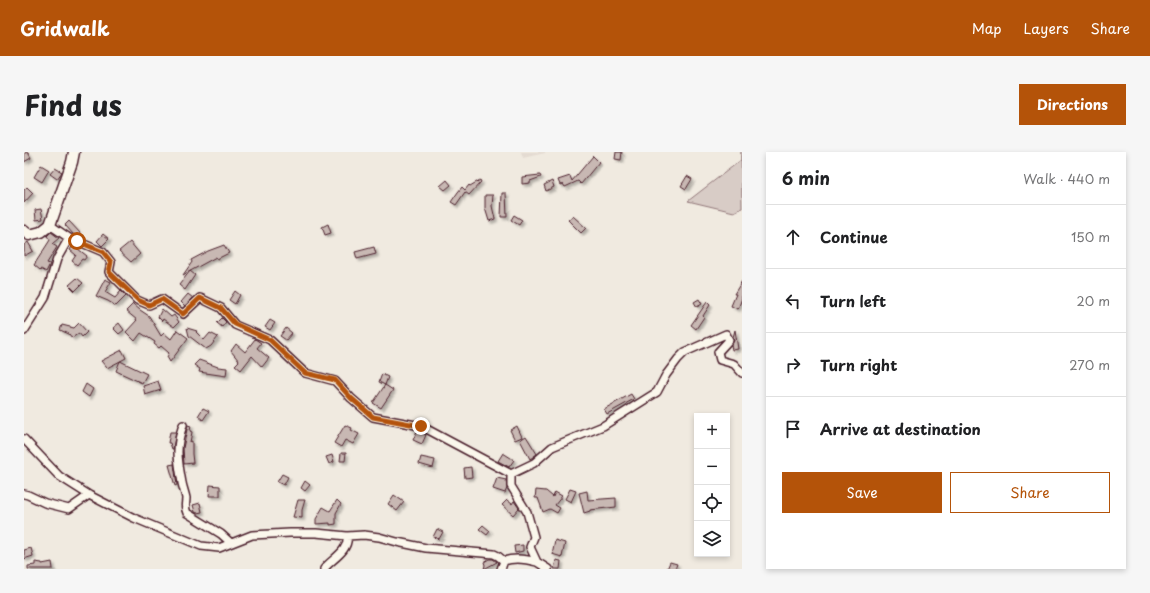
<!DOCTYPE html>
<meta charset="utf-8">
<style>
body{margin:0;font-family:"Playpen Sans",sans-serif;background:#f6f6f6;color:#202124}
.controls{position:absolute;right:12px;bottom:12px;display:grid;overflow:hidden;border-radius:0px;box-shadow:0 2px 6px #0003}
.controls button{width:36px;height:36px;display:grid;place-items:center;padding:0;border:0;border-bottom:1px solid #e0e0e0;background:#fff;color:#202124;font:20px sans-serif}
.stop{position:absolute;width:12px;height:12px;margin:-9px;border:3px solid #b45309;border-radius:50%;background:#fff}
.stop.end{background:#b45309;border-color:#fff;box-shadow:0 1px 4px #0008}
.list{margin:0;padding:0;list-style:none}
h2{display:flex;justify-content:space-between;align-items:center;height:52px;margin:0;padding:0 16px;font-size:17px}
h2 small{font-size:13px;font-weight:400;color:#757577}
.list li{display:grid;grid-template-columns:26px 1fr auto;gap:12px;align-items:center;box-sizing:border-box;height:64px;padding:0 16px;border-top:1px solid #e0e0e0}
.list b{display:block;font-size:15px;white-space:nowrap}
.list em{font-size:13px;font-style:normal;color:#757577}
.actions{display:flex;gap:8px;padding:12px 16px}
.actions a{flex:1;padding:9px 0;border:1px solid #b45309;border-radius:0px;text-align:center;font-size:14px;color:#b45309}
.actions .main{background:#b45309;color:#fff}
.icon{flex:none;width:22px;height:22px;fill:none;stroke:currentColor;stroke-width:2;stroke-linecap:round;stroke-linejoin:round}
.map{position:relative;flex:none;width:718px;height:417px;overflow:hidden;border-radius:0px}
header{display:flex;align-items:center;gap:24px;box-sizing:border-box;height:56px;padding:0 20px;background:#b45309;color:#fff}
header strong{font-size:19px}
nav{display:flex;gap:22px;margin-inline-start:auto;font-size:14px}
.intro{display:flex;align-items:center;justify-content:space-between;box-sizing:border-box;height:96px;padding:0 24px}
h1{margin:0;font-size:28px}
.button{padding:10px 18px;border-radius:0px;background:#b45309;color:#fff;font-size:14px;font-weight:700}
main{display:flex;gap:24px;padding:0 24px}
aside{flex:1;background:#fff;border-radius:0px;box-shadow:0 2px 6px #0003}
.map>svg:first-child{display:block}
.built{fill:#e4dbd2}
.green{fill:#d8ccc6;stroke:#917678}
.building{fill:#c8b8b3;stroke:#4a1f2b;filter:url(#shadow)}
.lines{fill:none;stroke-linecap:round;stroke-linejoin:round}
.street-casing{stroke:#4a1f2b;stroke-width:10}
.secondary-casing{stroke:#4a1f2b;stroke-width:13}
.street{stroke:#fbf7ec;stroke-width:7}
.secondary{stroke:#fbf7ec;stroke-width:10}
.route{stroke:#b45309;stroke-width:5}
</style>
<header>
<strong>Gridwalk</strong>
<nav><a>Map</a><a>Layers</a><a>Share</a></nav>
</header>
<div class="intro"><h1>Find us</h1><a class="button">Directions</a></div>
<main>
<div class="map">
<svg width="718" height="417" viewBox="0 0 718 417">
<defs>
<filter id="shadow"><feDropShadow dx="2.5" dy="2.5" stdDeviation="1" flood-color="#0004"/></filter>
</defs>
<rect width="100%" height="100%" fill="#f0eae0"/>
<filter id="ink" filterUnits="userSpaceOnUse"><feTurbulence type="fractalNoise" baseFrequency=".025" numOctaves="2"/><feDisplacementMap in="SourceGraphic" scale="8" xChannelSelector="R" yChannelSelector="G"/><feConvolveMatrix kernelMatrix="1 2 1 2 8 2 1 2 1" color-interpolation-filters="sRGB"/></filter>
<g filter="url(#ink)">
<path class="built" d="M 497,0 L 521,0 L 521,1 L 499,6 Z"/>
<path class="green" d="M 717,0 L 718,56 L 710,60 L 664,49 L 717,8 Z"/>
<path class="building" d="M 2,0 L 4,0 L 7,6 L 0,10 L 0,3 Z
M 592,0 L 598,0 L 597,8 L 591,7 Z
M 569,4 L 575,10 L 557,32 L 554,29 L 541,35 L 539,32 L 536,33 L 534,28 L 546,24 L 548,29 Z
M 17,13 L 25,18 L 18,30 L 10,25 Z
M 31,16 L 38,20 L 33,27 L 26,22 Z
M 516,23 L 517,25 L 506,29 L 506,31 L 498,32 L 498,25 Z
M 663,24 L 668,27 L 662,37 L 657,34 Z
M 423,28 L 427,33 L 421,38 L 416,34 Z
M 456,28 L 457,30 L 445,43 L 441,40 L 432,53 L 427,50 L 434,40 L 438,35 L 441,38 L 445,33 L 446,34 Z
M 528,29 L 530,35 L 522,39 L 520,33 Z
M 3,35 L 9,41 L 0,51 L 0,38 Z
M 478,41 L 482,41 L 483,65 L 477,65 Z
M 461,43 L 469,43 L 468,54 L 471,67 L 465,69 L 461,56 Z
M 17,57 L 19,67 L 12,68 L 11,58 Z
M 490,63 L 498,68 L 495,73 L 487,68 Z
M 549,64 L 562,76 L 557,81 L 544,68 Z
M 45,69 L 57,82 L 55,84 L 50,83 L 41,73 Z
M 304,72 L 307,81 L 301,83 L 298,75 Z
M 27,80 L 35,86 L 28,92 L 33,95 L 23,111 L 26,112 L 22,120 L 17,117 L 16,118 L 10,113 L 26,88 L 23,84 Z
M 79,82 L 85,87 L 78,94 L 73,89 Z
M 4,90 L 9,99 L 0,104 L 0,93 Z
M 106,90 L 116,102 L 107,110 L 95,99 Z
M 49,93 L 63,104 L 60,108 L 58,107 L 53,113 L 48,109 L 52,103 L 46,98 Z
M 200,93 L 205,101 L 193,107 L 192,105 L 159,123 L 168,110 L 167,108 L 184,99 Z
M 350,95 L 352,102 L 333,107 L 331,100 Z
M 166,119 L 171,123 L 161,138 L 155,133 Z
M 53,126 L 59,131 L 51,139 L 45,133 Z
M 81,127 L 87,130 L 81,140 L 91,146 L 97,139 L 102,144 L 92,154 L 84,149 L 72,144 Z
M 718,129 L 718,146 L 714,157 L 707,154 L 712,142 L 710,142 Z
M 211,139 L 216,143 L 211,152 L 205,148 Z
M 164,142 L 169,146 L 161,154 L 157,150 Z
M 675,147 L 678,152 L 673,155 L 670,150 Z
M 683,150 L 686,153 L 679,164 L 680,165 L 672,177 L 667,173 Z
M 109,152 L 116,158 L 125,164 L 137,184 L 140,181 L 147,187 L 153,178 L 164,186 L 146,210 L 143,205 L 145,201 L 137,194 L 135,196 L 130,192 L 131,190 L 117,181 L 111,189 L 102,180 L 113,168 L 102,159 Z
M 138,157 L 147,165 L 150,163 L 155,170 L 150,175 L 139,167 L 138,169 L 134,165 Z
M 198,166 L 202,170 L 198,175 L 193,171 Z
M 246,168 L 251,171 L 246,178 L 241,175 Z
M 55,171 L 63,180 L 58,185 L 55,181 L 48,186 L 45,182 L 36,178 L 38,173 L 50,176 Z
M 95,171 L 100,178 L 95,182 L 89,176 Z
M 163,176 L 173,179 L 172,180 L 180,188 L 186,181 L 194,185 L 187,194 L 182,197 L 165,184 Z
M 262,176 L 268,181 L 262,188 L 256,184 Z
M 711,178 L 714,197 L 708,198 L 707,193 L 710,189 L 709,185 Z
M 231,187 L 237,191 L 233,196 L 245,206 L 238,215 L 228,204 L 217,218 L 211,213 L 215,209 L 207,199 L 212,192 L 221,200 Z
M 98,198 L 102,206 L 83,216 L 77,209 Z
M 175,208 L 194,215 L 203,216 L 202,224 L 175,220 L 176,217 L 170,213 Z
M 96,209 L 123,222 L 118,231 L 92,219 Z
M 358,222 L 364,225 L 361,233 L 355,230 Z
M 134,229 L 137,238 L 121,243 L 119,234 Z
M 62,232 L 69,237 L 65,245 L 58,240 Z
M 361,233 L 369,238 L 357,256 L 349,251 Z
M 607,242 L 610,247 L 583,262 L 580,257 Z
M 179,256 L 185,259 L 179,268 L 174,264 Z
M 164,273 L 167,274 L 166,279 L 168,280 L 166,290 L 168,289 L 168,302 L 169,311 L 160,312 L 159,296 Z
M 321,273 L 328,276 L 327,278 L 335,282 L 329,292 L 321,288 L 317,295 L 310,291 Z
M 493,274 L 498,285 L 491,288 L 486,278 Z
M 393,279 L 402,283 L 398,292 L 389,288 Z
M 146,280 L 152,280 L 149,297 L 148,297 L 146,291 L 144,291 Z
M 502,284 L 513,302 L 506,307 L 496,288 Z
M 317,301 L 322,301 L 321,309 L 316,309 Z
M 479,301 L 490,308 L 485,315 L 474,309 Z
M 308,303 L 310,310 L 305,312 L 302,305 Z
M 397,305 L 411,308 L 409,316 L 395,312 Z
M 150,312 L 153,333 L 151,334 L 145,313 Z
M 447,315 L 448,325 L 441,326 L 440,316 Z
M 258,322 L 264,325 L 260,333 L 253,330 Z
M 473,326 L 482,328 L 483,336 L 481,341 L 469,337 Z
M 281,329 L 286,333 L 281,339 L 277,336 Z
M 186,333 L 196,334 L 196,344 L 185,344 Z
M 546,337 L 552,339 L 547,350 L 541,347 Z
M 512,338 L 522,339 L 529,345 L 531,340 L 538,344 L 531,353 L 536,356 L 533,361 L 526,357 L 519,360 L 514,346 L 511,346 Z
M 563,339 L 564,348 L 592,346 L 592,355 L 566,358 L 566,359 L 560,361 L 555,341 Z
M 370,343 L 380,350 L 373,359 L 364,352 Z
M 274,348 L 281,348 L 278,358 L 278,366 L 269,365 Z
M 313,348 L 317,352 L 312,361 L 312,372 L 306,373 L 306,371 L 292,372 L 292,367 L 299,355 L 306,359 Z
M 483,348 L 488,352 L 490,349 L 495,356 L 489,363 L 478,353 Z
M 176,351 L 178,360 L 173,361 L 171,360 L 169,353 Z
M 459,373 L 466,379 L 463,383 L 455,377 Z
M 413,377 L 419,380 L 415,387 L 409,385 Z
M 531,388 L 541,391 L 538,405 L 528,402 Z
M 499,393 L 499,399 L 491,401 L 490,394 Z
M 7,396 L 9,404 L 0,407 L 0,398 Z
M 465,407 L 469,407 L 473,410 L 460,417 L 461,413 L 460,410 Z
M 532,408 L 537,409 L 536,417 L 530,417 Z
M 11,410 L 18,411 L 18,412 L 28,410 L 29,417 L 4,417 L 4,414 L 11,413 Z
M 646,410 L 653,412 L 651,417 L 643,417 Z"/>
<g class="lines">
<g class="street-casing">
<path id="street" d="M 45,86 L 53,89 L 79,100 L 87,110 L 85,120 L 113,148 L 125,153 L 138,147 L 159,162 L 176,146 L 197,156 L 211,173 L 246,188 L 281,221 L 311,229 L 327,246 L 349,265 L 397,274 L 487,322 L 510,311 L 528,295 L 579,274 L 633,240 L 642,223 L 654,207 L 661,200 L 702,182 L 705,188 L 694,200 L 696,208 L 710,212 L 718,221
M 0,179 L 21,146 L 33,107 L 45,86 L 26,73
M 159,273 C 151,296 154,308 158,331 C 159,336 161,341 162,346 C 162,352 160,355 163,361 L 197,382 L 207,391
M 0,287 L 35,324 L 65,343 L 110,366 L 177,394 L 195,396 L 228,383 L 266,381 L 292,381 L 323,384 L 340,383 L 355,385 L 373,390 L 402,396 L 470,402 L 474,404 L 480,409 L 477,417
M 0,342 L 4,343 L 21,351 L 45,357 L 65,343
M 480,409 C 491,405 502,407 513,410 L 506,395 L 510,385 L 503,360 L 487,334 L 487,322
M 513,410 L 524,417
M 300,417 C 306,408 326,399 323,384"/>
</g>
<g class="secondary-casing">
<path id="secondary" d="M 0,79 L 5,83 L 17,80 L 26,73 L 48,10 L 50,0"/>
</g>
<use href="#street" class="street"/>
<use href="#secondary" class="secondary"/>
</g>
</g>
<g class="lines" filter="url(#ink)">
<path class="route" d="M 53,89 L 79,100 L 87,110 L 85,120 L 114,148 L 125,153 L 138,147 L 159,162 L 176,146 L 197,156 L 211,172 L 246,188 L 281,221 L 311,228 L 327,246 L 349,265 L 397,274"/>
</g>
</svg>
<div class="controls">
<button>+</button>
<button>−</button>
<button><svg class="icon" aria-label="locate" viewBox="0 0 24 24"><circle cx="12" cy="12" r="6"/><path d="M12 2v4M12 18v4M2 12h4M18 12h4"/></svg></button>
<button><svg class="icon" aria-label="layers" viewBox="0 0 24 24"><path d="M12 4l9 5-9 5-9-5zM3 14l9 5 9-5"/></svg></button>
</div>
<div class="stop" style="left:53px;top:89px"></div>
<div class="stop end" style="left:397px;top:274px"></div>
</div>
<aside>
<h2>6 min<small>Walk · 440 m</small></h2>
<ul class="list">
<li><svg class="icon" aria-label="ahead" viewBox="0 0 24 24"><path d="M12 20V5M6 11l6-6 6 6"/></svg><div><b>Continue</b></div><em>150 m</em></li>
<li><svg class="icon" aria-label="left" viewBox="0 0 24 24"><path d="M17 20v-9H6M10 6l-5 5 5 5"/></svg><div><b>Turn left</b></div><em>20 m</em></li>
<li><svg class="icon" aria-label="right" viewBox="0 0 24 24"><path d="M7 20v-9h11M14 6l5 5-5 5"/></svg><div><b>Turn right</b></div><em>270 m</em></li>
<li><svg class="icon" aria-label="arrive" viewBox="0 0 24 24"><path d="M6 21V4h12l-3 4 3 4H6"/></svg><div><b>Arrive at destination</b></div></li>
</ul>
<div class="actions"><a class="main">Save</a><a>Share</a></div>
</aside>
</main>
